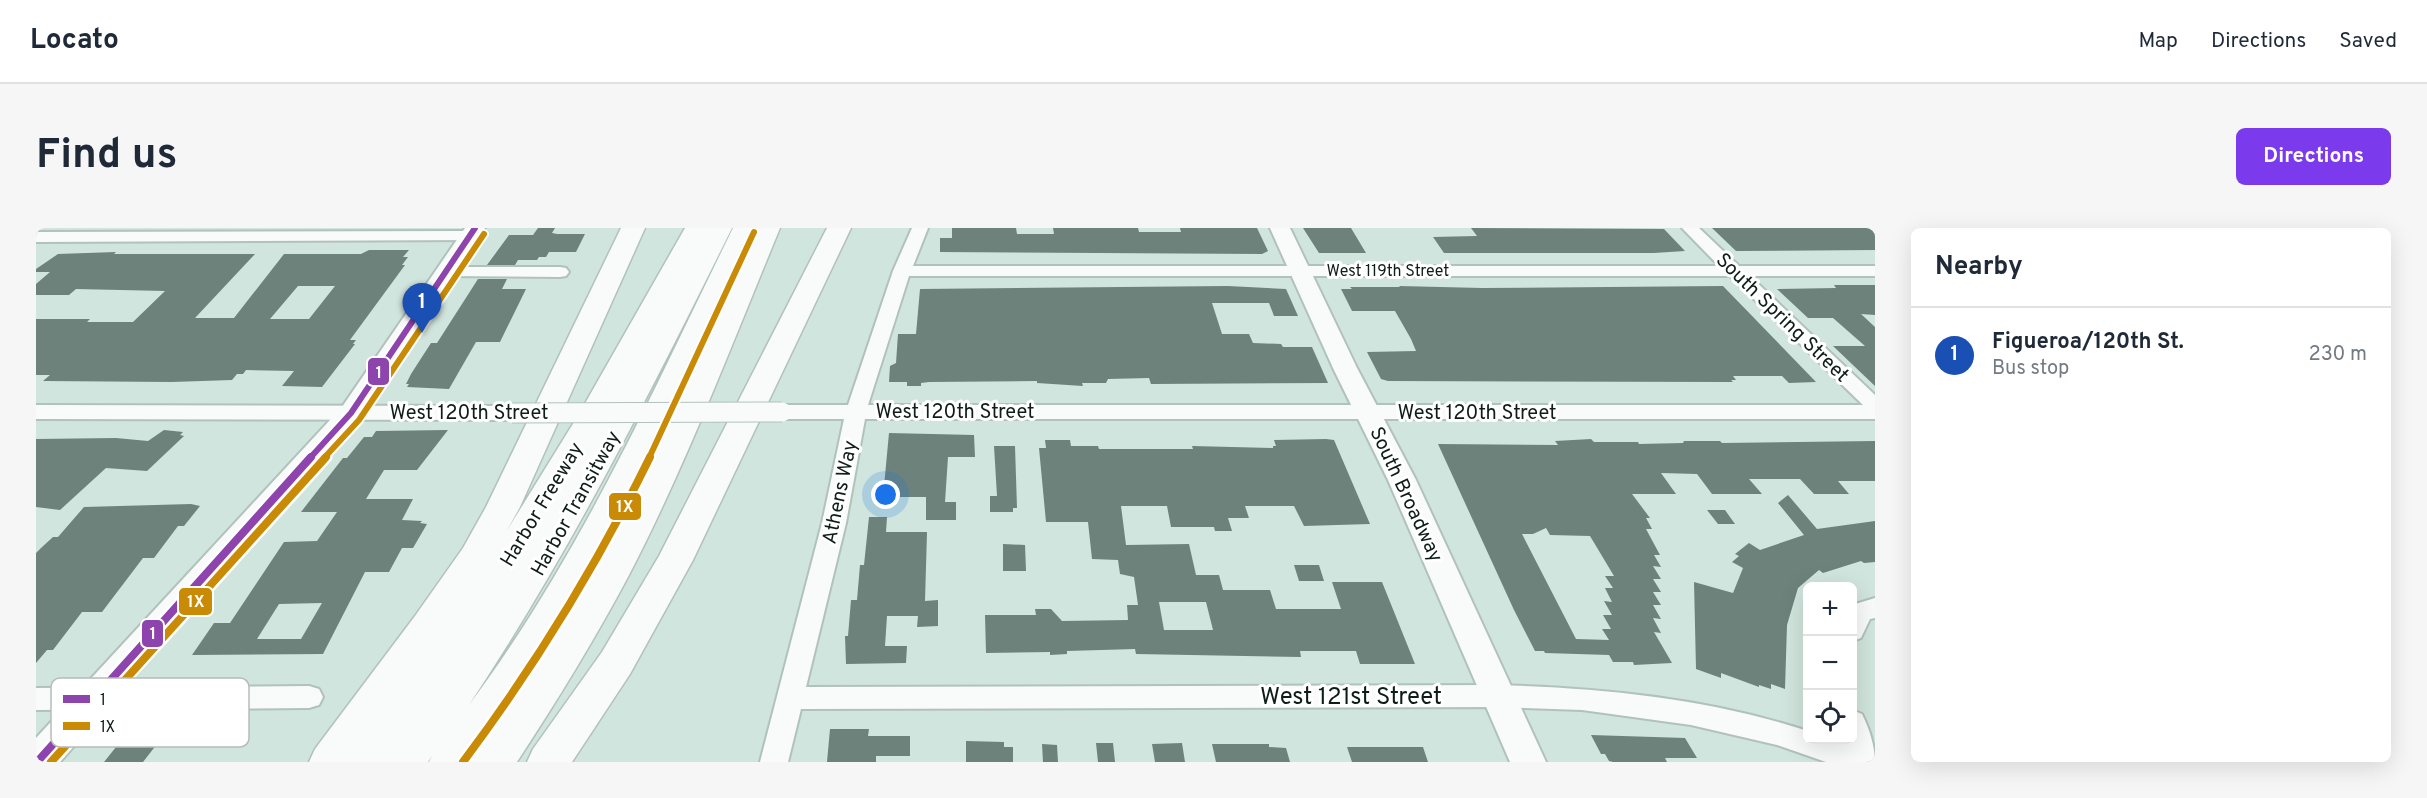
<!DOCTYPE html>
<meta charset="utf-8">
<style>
body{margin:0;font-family:Overpass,sans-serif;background:#f6f6f7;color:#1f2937}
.controls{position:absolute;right:18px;bottom:18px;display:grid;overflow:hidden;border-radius:9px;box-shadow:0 6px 24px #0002}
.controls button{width:54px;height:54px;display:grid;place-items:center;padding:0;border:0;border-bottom:2px solid #e0e1e3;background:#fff;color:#1f2937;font:30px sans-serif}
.you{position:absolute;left:850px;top:267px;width:21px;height:21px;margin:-15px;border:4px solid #fff;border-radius:50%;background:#1a73e8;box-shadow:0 0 0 9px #1a73e833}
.badge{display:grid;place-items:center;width:39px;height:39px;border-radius:50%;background:#7c3aed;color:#fff;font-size:20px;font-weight:700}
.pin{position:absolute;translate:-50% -50px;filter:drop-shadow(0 2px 3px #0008)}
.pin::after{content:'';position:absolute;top:32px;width:21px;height:18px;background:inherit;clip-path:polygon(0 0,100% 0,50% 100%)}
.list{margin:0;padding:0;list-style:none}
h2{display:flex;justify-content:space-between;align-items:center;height:78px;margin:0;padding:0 24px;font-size:26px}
h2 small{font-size:20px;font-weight:400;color:#747a83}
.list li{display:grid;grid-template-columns:39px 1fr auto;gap:18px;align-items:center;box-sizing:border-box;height:96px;padding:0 24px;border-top:2px solid #e0e1e3}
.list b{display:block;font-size:22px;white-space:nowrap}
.list p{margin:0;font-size:20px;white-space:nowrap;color:#747a83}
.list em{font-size:20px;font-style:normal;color:#747a83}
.icon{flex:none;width:33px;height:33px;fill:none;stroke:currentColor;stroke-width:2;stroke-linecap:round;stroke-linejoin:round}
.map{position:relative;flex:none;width:1839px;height:534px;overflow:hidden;border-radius:9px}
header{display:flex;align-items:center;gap:36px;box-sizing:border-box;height:84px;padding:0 30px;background:#fff;border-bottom:2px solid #e0e1e3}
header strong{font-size:28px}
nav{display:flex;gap:33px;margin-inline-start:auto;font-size:21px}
.intro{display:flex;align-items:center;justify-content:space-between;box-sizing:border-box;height:144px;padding:0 36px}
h1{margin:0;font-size:42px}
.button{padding:15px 27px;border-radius:9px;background:#7c3aed;color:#fff;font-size:21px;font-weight:700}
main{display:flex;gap:36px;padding:0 36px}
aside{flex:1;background:#fff;border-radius:9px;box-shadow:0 6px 24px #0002}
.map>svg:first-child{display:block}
.building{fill:#6d827b;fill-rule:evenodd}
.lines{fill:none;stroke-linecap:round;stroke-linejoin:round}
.minor-casing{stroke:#b1c2bb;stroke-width:4}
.major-casing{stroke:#b1c2bb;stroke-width:4}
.highway-casing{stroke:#b1c2bb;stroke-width:3}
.minor{fill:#f8fbfa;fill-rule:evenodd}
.major{fill:#f8fbfa;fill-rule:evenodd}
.highway{fill:#f8fbfa;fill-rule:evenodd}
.minor-bridge-casing{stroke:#b1c2bb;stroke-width:21;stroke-linecap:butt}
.minor-bridge{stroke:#f8fbfa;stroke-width:19}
.bus-1-far1-casing{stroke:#fff;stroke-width:10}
.bus-1-casing{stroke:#fff;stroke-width:13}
.bus-2-far1-casing{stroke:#fff;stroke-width:10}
.bus-2-casing{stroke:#fff;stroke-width:13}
.bus-1-far1{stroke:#8e44ad;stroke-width:6}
.bus-1{stroke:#8e44ad;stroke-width:8}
.bus-2-far1{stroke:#c98b05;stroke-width:6}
.bus-2{stroke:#c98b05;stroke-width:8}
.labels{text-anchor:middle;stroke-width:6;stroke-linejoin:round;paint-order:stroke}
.far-street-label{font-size:16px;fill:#0f1d18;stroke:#fff}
.street-label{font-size:20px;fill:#0f1d18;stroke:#fff}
.near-street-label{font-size:24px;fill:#0f1d18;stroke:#fff}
.key{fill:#fff;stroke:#b7bbba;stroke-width:1.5}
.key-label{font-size:16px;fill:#0f1d18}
.line-badge{stroke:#fff;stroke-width:2}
.badge-label{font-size:16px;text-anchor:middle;font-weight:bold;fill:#fff}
</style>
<header>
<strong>Locato</strong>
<nav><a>Map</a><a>Directions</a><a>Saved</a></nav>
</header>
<div class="intro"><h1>Find us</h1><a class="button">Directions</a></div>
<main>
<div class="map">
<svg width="1839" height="534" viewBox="0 0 1839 534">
<rect width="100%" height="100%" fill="#d0e5dd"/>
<path class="building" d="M 502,0 L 519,0 L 516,5 L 521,6 L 549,6 L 540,24 L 513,24 L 510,29 L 503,29 L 501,32 L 482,32 L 479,37 L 451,37 L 473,7 L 497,7 Z
M 916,0 L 980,0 L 981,6 L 1018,6 L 1017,0 L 1102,0 L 1103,4 L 1145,4 L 1144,0 L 1221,0 L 1232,23 L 1226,26 L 904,24 L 904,10 L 916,10 Z
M 1267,0 L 1315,0 L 1330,25 L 1283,25 Z
M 1435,0 L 1628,1 L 1649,23 L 1618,25 L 1408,25 L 1397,9 L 1441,8 Z
M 1676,0 L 1833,0 L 1839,4 L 1839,22 L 1700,23 Z
M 333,22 L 373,22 L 367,29 L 372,29 L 366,37 L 369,37 L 314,112 L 320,112 L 317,116 L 319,116 L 286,159 L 246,158 L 258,143 L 210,142 L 207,146 L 201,146 L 196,152 L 136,154 L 7,153 L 14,147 L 0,147 L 0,91 L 54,91 L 51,94 L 97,94 L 129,63 L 40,61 L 33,67 L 0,67 L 0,56 L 14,44 L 0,44 L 0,41 L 22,26 L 80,24 L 78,26 L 219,26 L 159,90 L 198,90 L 248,26 L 325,26 ZM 262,58 L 299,58 L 273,91 L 234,91 Z
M 442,51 L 471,51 L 466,61 L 490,61 L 464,114 L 440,114 L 413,161 L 371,159 L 373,156 L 370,156 L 375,146 L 395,115 L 401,115 Z
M 1798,57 L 1839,57 L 1839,87 L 1825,86 L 1839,99 L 1839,158 L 1797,118 L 1829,118 L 1797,90 L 1772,90 L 1741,61 L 1800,60 Z
M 1192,58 L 1250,61 L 1262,88 L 1238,88 L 1233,75 L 1176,75 L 1186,106 L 1213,106 L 1217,115 L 1245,116 L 1247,119 L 1276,119 L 1292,155 L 1115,156 L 1113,150 L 1072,151 L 1070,155 L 1046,155 L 1047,158 L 1001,155 L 1001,153 L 893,154 L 885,155 L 885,158 L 871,158 L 871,154 L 853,154 L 854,138 L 860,135 L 862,106 L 880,106 L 884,61 Z
M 1363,58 L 1446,60 L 1687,58 L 1780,154 L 1753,155 L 1746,148 L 1697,148 L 1700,152 L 1695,152 L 1697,154 L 1352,153 L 1345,151 L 1331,124 L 1380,123 L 1375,111 L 1359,83 L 1316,83 L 1305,61 L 1316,61 L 1314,59 L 1364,59 Z
M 128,202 L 147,204 L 144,207 L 148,208 L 111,243 L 70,240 L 24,282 L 0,279 L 0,211 L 80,210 L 112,213 Z
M 412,202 L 381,242 L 348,242 L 330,271 L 377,271 L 366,292 L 386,293 L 384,295 L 391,296 L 377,320 L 366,320 L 353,344 L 329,344 L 287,426 L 156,427 L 178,395 L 194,395 L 248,314 L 281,313 L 301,284 L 265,284 L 307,230 L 311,230 L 328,209 L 336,209 L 340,203 ZM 286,375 L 265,411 L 221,411 L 243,376 Z
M 853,205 L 938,207 L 939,229 L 912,229 L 909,274 L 920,274 L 920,292 L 890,292 L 890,269 L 847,269 Z
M 1290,211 L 1298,212 L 1334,296 L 1268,298 L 1258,278 L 1209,278 L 1213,290 L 1192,290 L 1196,303 L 1179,303 L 1178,299 L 1135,299 L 1131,278 L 1085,278 L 1090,317 L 1153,316 L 1160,347 L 1183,347 L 1187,362 L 1234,362 L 1240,381 L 1305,381 L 1296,354 L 1346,354 L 1379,436 L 1324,436 L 1320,423 L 1264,423 L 1265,429 L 1100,426 L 1099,421 L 1031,423 L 1031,426 L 1014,427 L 1014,424 L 950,425 L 949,387 L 1000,387 L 999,381 L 1015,381 L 1026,393 L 1092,392 L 1091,377 L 1102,377 L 1098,349 L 1084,346 L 1082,332 L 1056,331 L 1052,294 L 1010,294 L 1003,220 L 1010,220 L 1009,212 L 1034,212 L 1035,218 L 1062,218 L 1063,221 L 1157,221 L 1156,218 L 1237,220 L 1237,218 L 1240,218 L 1238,212 ZM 1123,374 L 1170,374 L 1177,402 L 1128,402 Z
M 1555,211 L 1558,214 L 1602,214 L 1603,216 L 1647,215 L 1648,213 L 1684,213 L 1686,215 L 1839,213 L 1839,253 L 1802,253 L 1813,266 L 1778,266 L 1764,251 L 1713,251 L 1726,266 L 1676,266 L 1661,246 L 1625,245 L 1640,266 L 1596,266 L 1614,290 L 1610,290 L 1616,301 L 1610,301 L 1624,327 L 1618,327 L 1625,339 L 1617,338 L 1625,351 L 1617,351 L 1625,364 L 1617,364 L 1625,377 L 1617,377 L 1625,391 L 1617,390 L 1625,405 L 1618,404 L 1636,435 L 1598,437 L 1597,434 L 1577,434 L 1573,427 L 1509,425 L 1508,423 L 1499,423 L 1478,382 L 1402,216 L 1522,217 L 1519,213 ZM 1510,300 L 1514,307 L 1554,308 L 1578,348 L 1569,348 L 1577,360 L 1569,360 L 1576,374 L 1568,373 L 1576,387 L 1567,387 L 1575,401 L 1566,401 L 1573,412 L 1540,411 L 1486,306 L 1497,306 Z
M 958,218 L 979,218 L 981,280 L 977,280 L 977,284 L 954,284 L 954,268 L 961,268 Z
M 1752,267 L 1781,301 L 1839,293 L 1839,334 L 1828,335 L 1825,333 L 1787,345 L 1783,342 L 1762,360 L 1751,397 L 1749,461 L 1735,456 L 1735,461 L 1723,457 L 1723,459 L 1685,445 L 1685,450 L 1660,441 L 1658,354 L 1697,365 L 1707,340 L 1696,334 L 1703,328 L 1699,326 L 1713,315 L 1724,322 L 1768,307 L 1742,275 Z
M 155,276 L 164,278 L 148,298 L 142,298 L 118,330 L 107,330 L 66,384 L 46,384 L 17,422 L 11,422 L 0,435 L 0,325 L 5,320 L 17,309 L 22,309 L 48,279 Z
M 1671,282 L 1689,282 L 1699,296 L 1682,296 Z
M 833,289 L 851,289 L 850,304 L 891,304 L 889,373 L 902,372 L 902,398 L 881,399 L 882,388 L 851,388 L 849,418 L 871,418 L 870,435 L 810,436 L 809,408 L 812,408 L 815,372 L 821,372 L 824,337 L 828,337 Z
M 967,316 L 989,317 L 990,343 L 967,343 Z
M 1258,337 L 1283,337 L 1288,353 L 1263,353 Z
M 116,500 L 132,502 L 107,534 L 68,534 L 92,504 L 111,507 Z
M 794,501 L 833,501 L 832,508 L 874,508 L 874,528 L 840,528 L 840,534 L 791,534 Z
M 1555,507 L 1649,510 L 1661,530 L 1629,530 L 1631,534 L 1577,534 L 1573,533 L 1569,526 L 1565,526 Z
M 930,513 L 968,514 L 968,519 L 977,519 L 977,534 L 930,534 Z
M 1060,515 L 1077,515 L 1079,534 L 1062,534 Z
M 1146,515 L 1149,534 L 1119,534 L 1116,516 Z
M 1006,516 L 1021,517 L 1022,534 L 1007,534 Z
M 1176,516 L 1233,516 L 1233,519 L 1250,520 L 1254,534 L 1180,534 Z
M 1311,519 L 1387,519 L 1392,534 L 1316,534 Z"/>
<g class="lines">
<g class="minor-casing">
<path id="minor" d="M 876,0 L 892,0 L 877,38 L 1683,38 L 1646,0 L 1663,0 L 1703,38 L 1839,38 L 1839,48 L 1714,48 L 1839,167 L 1839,191 L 829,191 L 810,295 L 770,459 L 1462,457 C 1567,460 1671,470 1772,503 L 1772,512 L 1797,512 L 1808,515 L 1807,512 L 1816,512 L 1816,482 L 1826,486 C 1833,500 1839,518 1839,534 L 1790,534 L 1741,517 L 1655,497 L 1546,482 L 1462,479 L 765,481 L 752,534 L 724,534 L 786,295 L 808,191 L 746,191 L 739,189 L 736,184 L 739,179 L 746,177 L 812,177 L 857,43 ZM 873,48 L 1694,48 L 1827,177 L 832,177 Z
M 434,3 L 442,8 L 440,12 L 0,14 L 0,4 Z
M 410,39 L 524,39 L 530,40 L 533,44 L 530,48 L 524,49 L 404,48 L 401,44 L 404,40 Z
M 0,177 L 476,178 L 483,180 L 486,185 L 483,190 L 476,192 L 0,191 Z
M 1839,370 L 1839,390 L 1834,391 L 1825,410 L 1816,413 L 1816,377 Z
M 273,458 L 283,461 L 287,469 L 283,477 L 273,480 L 0,482 L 0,460 Z"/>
</g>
<g class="major-casing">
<path id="major" d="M 429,0 L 449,0 L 324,191 L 24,534 L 0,534 L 0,510 L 306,179 Z
M 1234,0 L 1254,0 L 1321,140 L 1380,252 L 1510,534 L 1474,534 L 1352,252 L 1297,140 Z"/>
</g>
<g class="highway-casing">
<path id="highway" d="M 585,0 L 609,0 L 484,279 L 470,304 L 543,186 L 649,0 L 696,0 C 615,163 534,325 433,477 C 544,328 616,165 697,0 L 744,0 C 696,116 651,235 593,347 C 559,411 521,473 481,534 L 393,534 L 396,528 L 392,534 L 273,534 L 279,521 L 379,388 L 427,320 L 450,279 Z
M 791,0 L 815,0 L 657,332 L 594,446 L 536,534 L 491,534 L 497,521 L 566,424 L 623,328 Z"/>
</g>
<use href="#minor" class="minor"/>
<use href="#major" class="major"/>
<use href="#highway" class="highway"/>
<g class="minor-bridge-casing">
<path id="minor-bridge" d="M 476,185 L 746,184"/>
</g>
<use href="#minor-bridge" class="minor-bridge"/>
<g class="bus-1-far1-casing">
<path id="bus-1-far1" d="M 274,230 L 315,185 L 439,0"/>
</g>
<g class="bus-1-casing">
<path id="bus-1" d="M 1,534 L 275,229"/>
</g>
<g class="bus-2-far1-casing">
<path id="bus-2-far1" d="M 288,230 L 323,192 L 448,6
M 613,230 L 718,4"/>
</g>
<g class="bus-2-casing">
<path id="bus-2" d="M 15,534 L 290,229
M 427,534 C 499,438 561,337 614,229"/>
</g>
<use href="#bus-1-far1" class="bus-1-far1"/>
<use href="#bus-1" class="bus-1"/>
<use href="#bus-2-far1" class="bus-2-far1"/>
<use href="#bus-2" class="bus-2"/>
</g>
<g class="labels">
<g class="far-street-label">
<text x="1352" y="48">West 119th Street</text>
</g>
<g class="street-label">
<text transform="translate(1747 89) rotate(44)" y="7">South Spring Street</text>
<text x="919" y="190">West 120th Street</text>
<text x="433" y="191">West 120th Street</text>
<text x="1441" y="191">West 120th Street</text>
<text transform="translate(803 264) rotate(-78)" y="7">Athens Way</text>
<text transform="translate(1371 266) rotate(65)" y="7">South Broadway</text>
<text transform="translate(539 275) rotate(-61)" y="7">Harbor Transitway</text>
<text transform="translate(505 276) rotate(-59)" y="7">Harbor Freeway</text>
</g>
<g class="near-street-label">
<text x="1315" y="476">West 121st Street</text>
</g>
</g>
<rect x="15" y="450" width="198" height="69" rx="9" class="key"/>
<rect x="27" y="467" width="27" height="8" fill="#8e44ad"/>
<rect x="27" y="494" width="27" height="8" fill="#c98b05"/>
<g class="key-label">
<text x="64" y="477">1</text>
<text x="64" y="504">1X</text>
</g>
<g class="line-badge">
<rect x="331" y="129" width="23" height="29" rx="6" fill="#8e44ad"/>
<rect x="572" y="264" width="34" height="29" rx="6" fill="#c98b05"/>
<rect x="142" y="359" width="35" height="29" rx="6" fill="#c98b05"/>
<rect x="105" y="391" width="23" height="29" rx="6" fill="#8e44ad"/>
</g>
<g class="badge-label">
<text x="343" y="150">1</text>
<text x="589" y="284">1X</text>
<text x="160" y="379">1X</text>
<text x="117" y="411">1</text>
</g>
</svg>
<div class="controls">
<button>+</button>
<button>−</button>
<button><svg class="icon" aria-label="locate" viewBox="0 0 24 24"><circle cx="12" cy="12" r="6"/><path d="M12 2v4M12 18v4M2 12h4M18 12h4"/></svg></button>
</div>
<div class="you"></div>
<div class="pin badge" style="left:386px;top:105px;background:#1a4fb4">1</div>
</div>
<aside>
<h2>Nearby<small></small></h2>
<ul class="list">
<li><span class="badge" style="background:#1a4fb4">1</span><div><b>Figueroa/120th St.</b><p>Bus stop</p></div><em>230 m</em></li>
</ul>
</aside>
</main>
